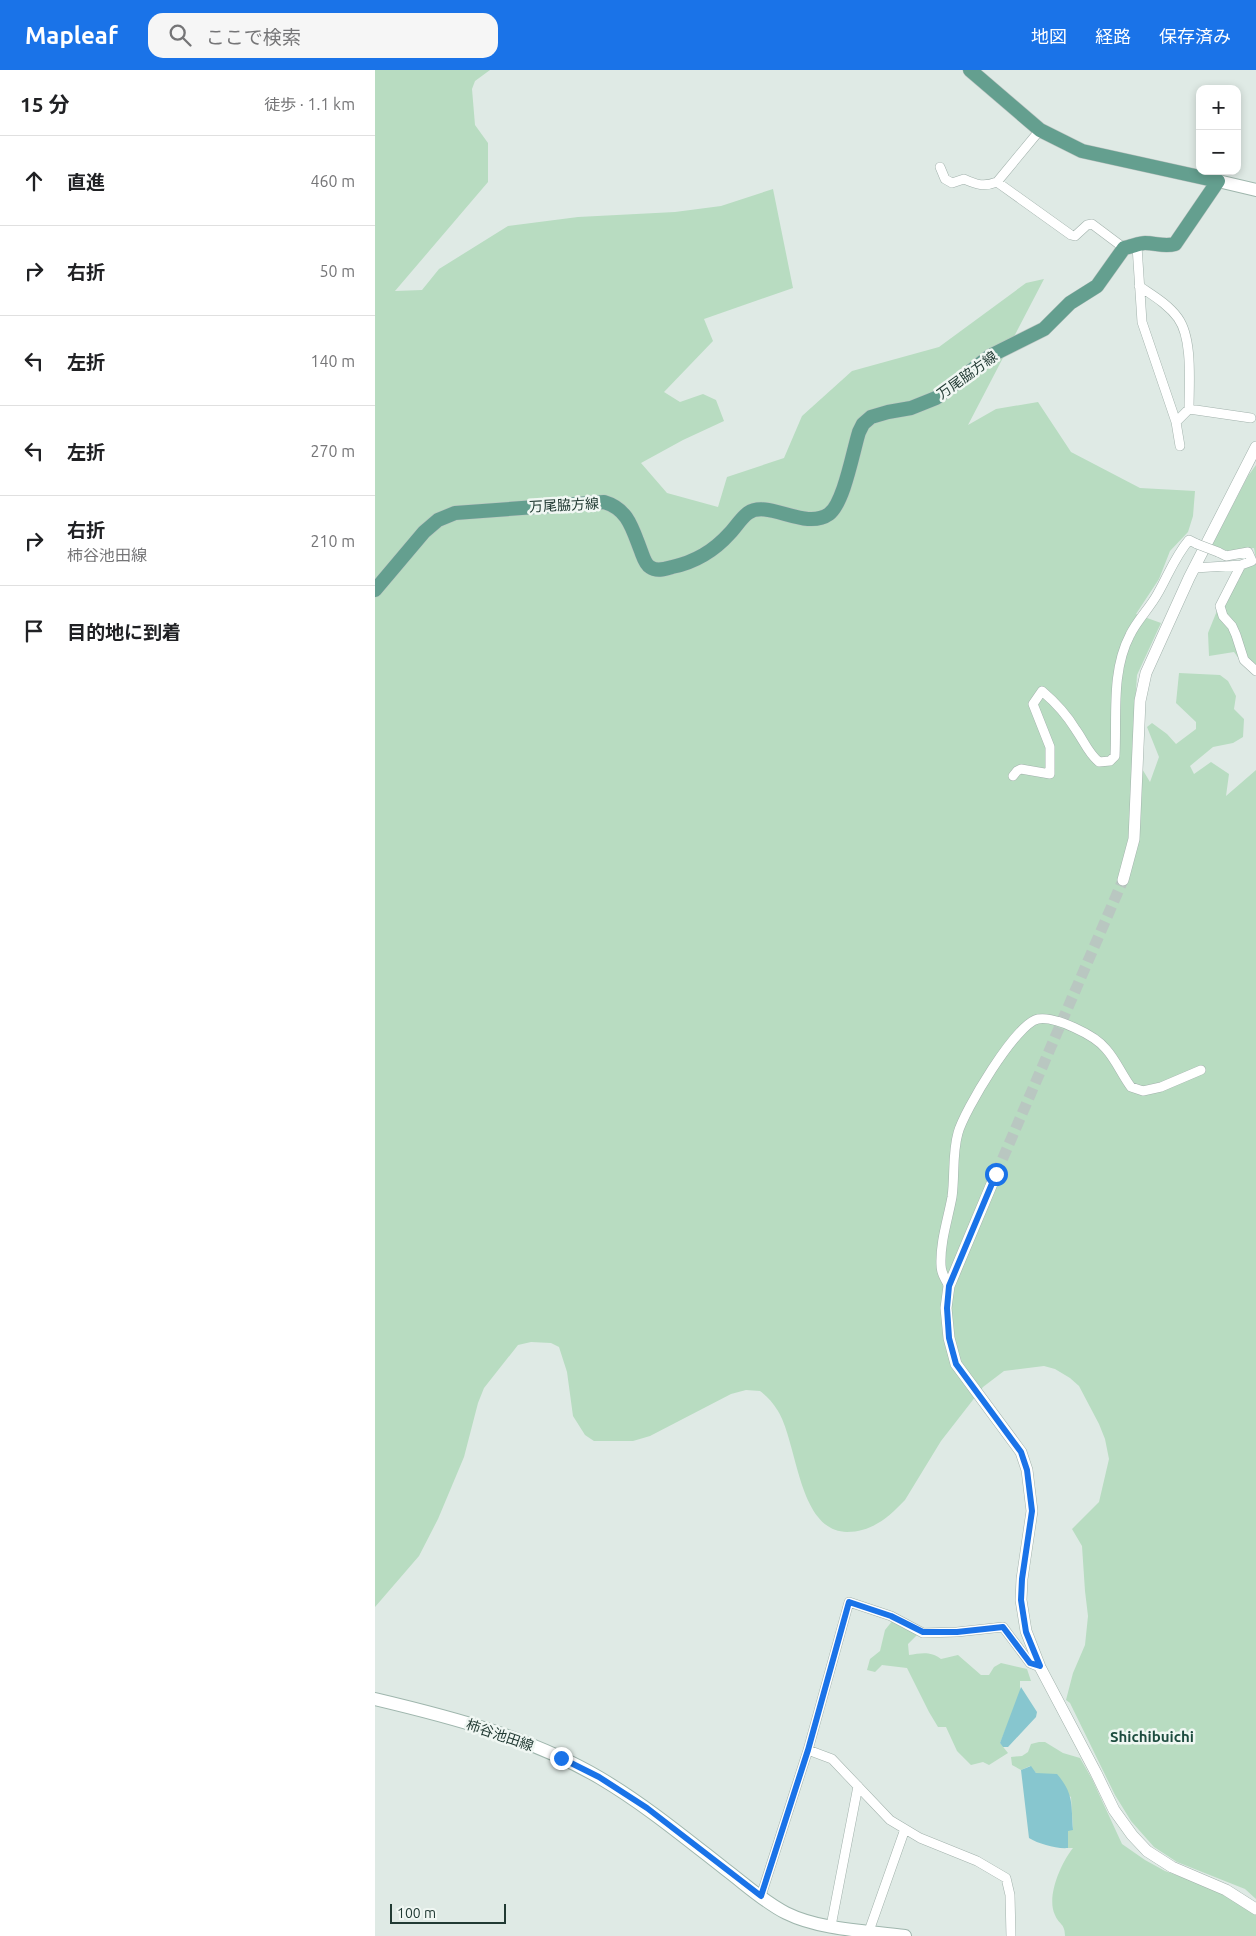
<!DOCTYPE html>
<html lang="ja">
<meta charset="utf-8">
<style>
body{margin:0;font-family:Ubuntu,"Noto Sans JP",sans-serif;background:#f6f6f6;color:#202124}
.controls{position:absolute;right:15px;top:15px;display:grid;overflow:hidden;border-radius:10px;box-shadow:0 2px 8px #0003}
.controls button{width:45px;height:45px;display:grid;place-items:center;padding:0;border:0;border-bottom:1px solid #e0e0e0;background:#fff;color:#202124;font:25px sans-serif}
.scale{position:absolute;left:15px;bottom:12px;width:116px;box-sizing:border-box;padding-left:5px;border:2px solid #213a33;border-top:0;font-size:14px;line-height:18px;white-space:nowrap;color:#213a33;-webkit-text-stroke:4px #f0f7f3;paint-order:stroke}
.stop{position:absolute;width:15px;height:15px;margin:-11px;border:4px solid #1a73e8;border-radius:50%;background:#fff}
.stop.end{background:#1a73e8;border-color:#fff;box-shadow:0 1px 5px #0008}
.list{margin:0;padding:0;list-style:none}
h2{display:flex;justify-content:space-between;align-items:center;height:65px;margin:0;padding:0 20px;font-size:21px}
h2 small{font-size:16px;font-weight:400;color:#757577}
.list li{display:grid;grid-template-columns:32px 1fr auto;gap:15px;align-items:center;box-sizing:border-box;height:90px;padding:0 20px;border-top:1px solid #e0e0e0}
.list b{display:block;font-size:19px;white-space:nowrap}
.list p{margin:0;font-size:16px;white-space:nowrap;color:#757577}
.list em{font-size:16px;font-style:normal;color:#757577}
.icon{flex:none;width:28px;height:28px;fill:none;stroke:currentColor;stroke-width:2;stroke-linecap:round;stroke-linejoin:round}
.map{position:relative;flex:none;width:881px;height:1866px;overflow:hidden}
header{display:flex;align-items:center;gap:30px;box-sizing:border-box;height:70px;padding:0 25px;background:#1a73e8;color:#fff}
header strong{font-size:24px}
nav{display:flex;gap:28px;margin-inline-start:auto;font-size:18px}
.search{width:350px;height:45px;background:#f6f6f6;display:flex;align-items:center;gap:12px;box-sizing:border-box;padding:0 18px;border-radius:15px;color:#757577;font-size:19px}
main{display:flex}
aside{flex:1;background:#fff}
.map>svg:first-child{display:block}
.green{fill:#b8dcc1}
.water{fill:#87c6cf}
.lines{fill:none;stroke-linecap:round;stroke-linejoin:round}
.tertiary-tunnel{stroke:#b9c7c1;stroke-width:11;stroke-dasharray:11 5.5;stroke-linecap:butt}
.minor-casing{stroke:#a2b2ac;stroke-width:10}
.tertiary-casing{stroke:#a2b2ac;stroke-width:12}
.secondary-casing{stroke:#9fb6ad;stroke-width:14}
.primary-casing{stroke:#bcc4c2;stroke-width:15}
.minor{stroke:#fff;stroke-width:9}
.tertiary{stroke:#fff;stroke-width:11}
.secondary{stroke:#fff;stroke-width:12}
.primary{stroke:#649f8f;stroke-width:14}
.minor-bridge-casing{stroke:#a2b2ac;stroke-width:10;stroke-linecap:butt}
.minor-bridge{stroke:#fff;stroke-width:9}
.route{stroke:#1a73e8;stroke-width:6}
.labels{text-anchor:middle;stroke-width:5;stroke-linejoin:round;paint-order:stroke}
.street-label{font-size:14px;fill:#213a33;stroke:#f0f7f3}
.neighbourhood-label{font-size:15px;font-weight:bold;fill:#1d4c3f;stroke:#f0f7f3}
</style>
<header>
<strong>Mapleaf</strong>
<div class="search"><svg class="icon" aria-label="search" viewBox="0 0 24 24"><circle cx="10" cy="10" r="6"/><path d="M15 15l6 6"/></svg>ここで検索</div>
<nav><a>地図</a><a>経路</a><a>保存済み</a></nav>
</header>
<main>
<aside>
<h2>15 分<small>徒歩 · 1.1 km</small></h2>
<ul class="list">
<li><svg class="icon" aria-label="ahead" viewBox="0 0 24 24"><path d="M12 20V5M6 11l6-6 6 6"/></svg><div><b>直進</b></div><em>460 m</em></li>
<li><svg class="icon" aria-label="right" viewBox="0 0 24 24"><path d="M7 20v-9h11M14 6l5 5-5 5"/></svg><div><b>右折</b></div><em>50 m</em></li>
<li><svg class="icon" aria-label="left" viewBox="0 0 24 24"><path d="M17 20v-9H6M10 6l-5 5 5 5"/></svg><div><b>左折</b></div><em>140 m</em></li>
<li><svg class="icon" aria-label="left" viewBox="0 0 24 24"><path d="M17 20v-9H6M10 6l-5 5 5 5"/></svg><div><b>左折</b></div><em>270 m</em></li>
<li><svg class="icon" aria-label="right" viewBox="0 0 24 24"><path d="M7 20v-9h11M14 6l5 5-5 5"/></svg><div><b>右折</b><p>柿谷池田線</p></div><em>210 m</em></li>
<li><svg class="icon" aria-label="arrive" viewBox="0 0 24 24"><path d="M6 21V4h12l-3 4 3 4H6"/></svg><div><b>目的地に到着</b></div></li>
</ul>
</aside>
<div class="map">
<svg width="881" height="1866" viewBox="0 0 881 1866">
<rect width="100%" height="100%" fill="#dfeae5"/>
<path class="green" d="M 0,0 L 115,0 L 100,11 L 97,19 L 100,55 L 113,73 L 113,112 L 20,221 L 47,220 L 64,199 L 133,156 L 203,147 L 300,142 L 346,136 L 398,119 L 418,218 L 329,249 L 338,271 L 289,322 L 305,332 L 328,324 L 341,330 L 349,351 L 308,370 L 266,393 L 292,423 L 343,437 L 352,407 L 409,388 L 427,346 L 477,301 L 564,277 L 651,213 L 669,209 L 593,355 L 621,339 L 663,332 L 696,382 L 765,418 L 820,421 L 818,446 L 813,462 L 795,481 L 784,509 L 761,544 L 786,553 L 762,605 L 757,682 L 775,712 L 784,687 L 772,657 L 777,653 L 792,664 L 801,674 L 821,659 L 821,652 L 801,633 L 804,603 L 845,605 L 853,611 L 861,626 L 859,639 L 869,649 L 868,667 L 858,673 L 838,677 L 815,696 L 819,704 L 836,692 L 854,704 L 851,726 L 881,700 L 881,1829 L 870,1819 L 802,1792 L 779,1777 L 756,1751 L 740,1725 L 695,1633 L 691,1630 L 698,1603 L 710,1575 L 713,1546 L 710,1521 L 707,1476 L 697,1459 L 724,1432 L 734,1389 L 730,1369 L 724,1354 L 704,1316 L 695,1308 L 680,1299 L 669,1296 L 629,1301 L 608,1317 L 566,1371 L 530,1430 C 514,1447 497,1462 472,1462 C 423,1461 423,1374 403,1341 C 398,1333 392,1326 385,1321 L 371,1320 L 356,1324 L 275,1366 L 258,1371 L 219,1371 L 210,1365 L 198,1346 L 192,1302 L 184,1277 L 176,1273 L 156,1272 L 143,1275 L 109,1318 L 103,1333 L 89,1387 L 63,1449 L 44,1486 L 0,1537 Z
M 881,395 L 881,599 L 864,589 L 859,582 L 834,586 L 833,563 L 856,506 L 864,511 L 865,502 L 881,490 L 879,478 L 853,481 L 837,475 L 873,406 Z
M 518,1550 L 544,1563 L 533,1574 L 534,1585 C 546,1583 556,1581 566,1589 L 583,1585 L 606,1605 L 614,1605 L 619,1597 L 626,1593 L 652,1599 L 656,1611 L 645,1611 L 645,1625 L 625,1673 L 633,1683 L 614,1695 L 608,1692 L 596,1695 L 582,1681 L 571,1657 L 563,1657 L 554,1642 L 532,1598 L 507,1595 L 500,1602 L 492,1600 L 495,1589 L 505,1581 L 510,1560 Z
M 664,1672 L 670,1672 L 688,1683 L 705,1688 L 717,1709 L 747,1774 L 770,1790 L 790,1801 L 836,1818 L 859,1831 L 881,1845 L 881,1866 L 690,1866 C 690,1853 684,1855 680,1845 C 671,1827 686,1793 698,1778 L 693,1778 L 693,1760 L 698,1759 L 696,1727 L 661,1703 L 655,1696 L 646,1700 L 637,1695 L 636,1687 L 647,1686 L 653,1682 L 656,1674 Z"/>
<path class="water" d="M 646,1617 L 662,1642 L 661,1647 L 633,1677 L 628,1677 L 625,1673 Z
M 656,1696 L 661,1703 L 682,1704 C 699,1724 696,1734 698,1760 L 693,1761 L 693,1778 C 681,1779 664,1774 654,1768 L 646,1700 Z"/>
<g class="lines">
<path class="tertiary-tunnel" d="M 621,1104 L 748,810"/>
<g class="minor-casing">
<path id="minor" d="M 565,97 L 570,109 L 577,113 L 589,109 C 602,115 609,117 622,112 L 665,60
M 622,112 L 696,165 L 700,166 L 712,155 L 717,154 L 749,178
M 762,176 L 767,252 L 801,352 L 805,376
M 764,216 C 777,225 793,234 803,248 C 818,269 814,313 814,339 L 801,352
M 814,339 L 876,348
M 866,495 L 845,536 L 848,546 L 857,556 L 861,565 L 869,590 L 881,601
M 820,498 L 866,495 L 877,491 L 873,482 L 851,486 L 843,482
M 638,706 L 642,701 L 646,699 L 675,704 L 675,677 L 658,634 L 667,621 C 680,632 692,645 701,660 C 709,671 713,683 724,692 L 735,691 L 740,686 C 742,646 736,601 755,565 C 762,550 775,538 783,523 C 794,504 799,488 814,470 L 822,474
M 574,1216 C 570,1209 566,1203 566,1195 C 565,1172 573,1149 577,1127 C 580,1106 577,1084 583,1063 C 589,1041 641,953 663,949 C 680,946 720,965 731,979 C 741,990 747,1005 756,1017 L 768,1021 L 786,1017 L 826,1000
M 433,1680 L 457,1689 L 515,1750 L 545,1768 L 602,1791 L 631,1808 L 635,1825 L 636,1866
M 386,1826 L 433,1680 L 474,1532 L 516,1546 L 548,1563 L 582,1562 L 628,1557 L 655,1593 L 665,1597
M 456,1856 L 483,1716
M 494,1861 L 530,1759"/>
</g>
<g class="tertiary-casing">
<path id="tertiary" d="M 748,810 L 759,769 L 765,631 L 771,603 L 814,508 L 881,377
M 621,1104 L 574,1216 L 571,1238 L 574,1268 L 581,1294 L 646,1382 L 652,1400 L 657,1441 L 647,1509 L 646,1530 L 651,1561 L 665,1597 L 721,1703 L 739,1740 L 757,1765 L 772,1781 L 797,1797 L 851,1820 L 881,1839"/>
</g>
<g class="secondary-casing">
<path id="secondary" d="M 843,111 L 881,120
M 0,1629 C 76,1647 157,1668 225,1708 C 269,1734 309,1767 350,1799 C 370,1814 389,1832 411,1843 C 445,1860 493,1861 530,1866"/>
</g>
<g class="primary-casing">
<path id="primary" d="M 0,520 L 49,462 L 63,450 L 80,443 L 229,432 C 253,439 257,458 266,481 C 268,486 270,494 275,497 C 282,502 290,499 297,497 C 321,492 339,481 355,463 C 361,457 366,448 373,443 C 393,429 430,461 454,444 C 469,433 478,381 484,362 L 488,354 L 496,347 L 513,342 L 536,338 L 561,328 L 615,286 L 669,259 L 695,233 L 722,216 L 749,178 C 756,177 764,173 770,173 C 781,173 789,177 800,174 L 843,111 L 707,81 L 665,60 L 595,0"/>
</g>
<use href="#minor" class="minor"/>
<use href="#tertiary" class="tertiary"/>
<use href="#secondary" class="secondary"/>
<use href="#primary" class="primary"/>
<g class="minor-bridge-casing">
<path id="minor-bridge" d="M 822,474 L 843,482"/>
</g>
<use href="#minor-bridge" class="minor-bridge"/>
</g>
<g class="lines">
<path class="route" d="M 186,1688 L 224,1707 L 272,1738 L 386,1826 L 433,1680 L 474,1532 L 516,1546 L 548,1562 L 582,1562 L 628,1557 L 655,1593 L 665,1596 L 651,1562 L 646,1530 L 647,1509 L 657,1441 L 652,1400 L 646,1382 L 581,1294 L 574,1268 L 572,1238 L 574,1216 L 621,1104"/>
</g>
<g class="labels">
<g class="street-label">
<text transform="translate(592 305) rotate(-36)" y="5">万尾脇方線</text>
<text transform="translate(189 435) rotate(-3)" y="5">万尾脇方線</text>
<text transform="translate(125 1665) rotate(19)" y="5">柿谷池田線</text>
</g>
<g class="neighbourhood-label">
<text x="777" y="1672">Shichibuichi</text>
</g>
</g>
</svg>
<div class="controls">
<button>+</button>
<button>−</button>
</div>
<div class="scale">100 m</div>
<div class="stop" style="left:621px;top:1104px"></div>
<div class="stop end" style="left:186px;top:1688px"></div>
</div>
</main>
